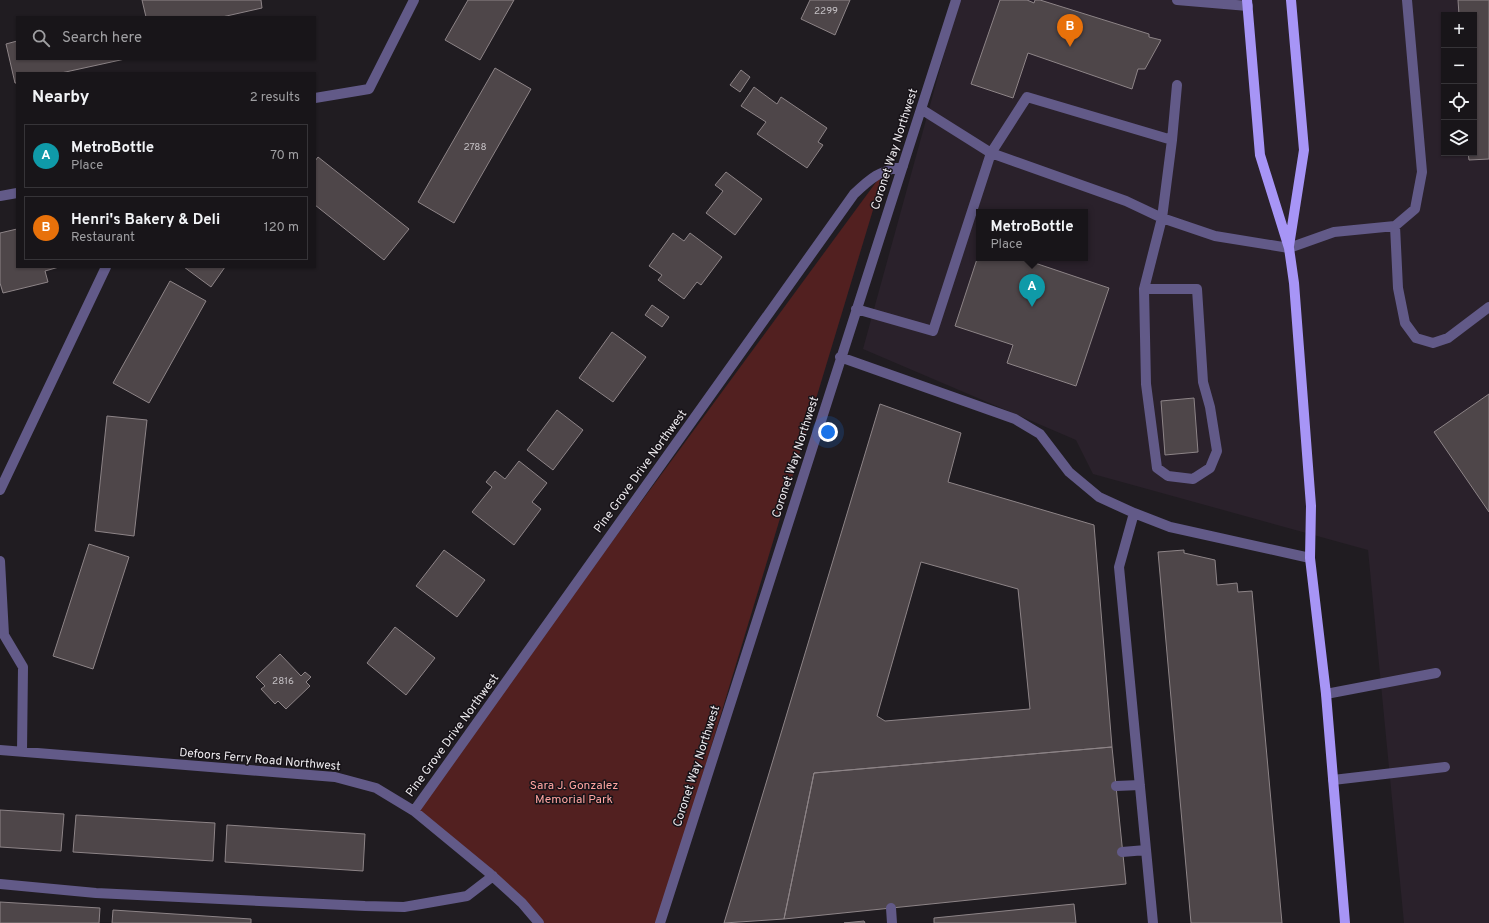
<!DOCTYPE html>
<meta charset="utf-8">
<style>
body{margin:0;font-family:Overpass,sans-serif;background:#211e22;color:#f1f3f6}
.controls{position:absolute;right:12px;top:12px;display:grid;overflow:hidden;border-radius:0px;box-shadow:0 1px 3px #0004}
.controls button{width:36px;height:36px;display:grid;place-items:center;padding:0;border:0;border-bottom:1px solid #363438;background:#181519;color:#f1f3f6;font:20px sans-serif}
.you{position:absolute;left:828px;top:432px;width:14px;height:14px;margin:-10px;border:3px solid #fff;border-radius:50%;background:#1a73e8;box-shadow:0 0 0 6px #1a73e833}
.badge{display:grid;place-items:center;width:26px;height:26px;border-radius:50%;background:#b7c148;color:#fff;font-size:13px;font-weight:700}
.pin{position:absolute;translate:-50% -33px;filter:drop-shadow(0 1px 2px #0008)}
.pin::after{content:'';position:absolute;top:21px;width:14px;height:12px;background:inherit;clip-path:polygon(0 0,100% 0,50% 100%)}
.popup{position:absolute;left:976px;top:209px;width:112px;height:52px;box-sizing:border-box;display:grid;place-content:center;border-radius:0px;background:#181519;filter:drop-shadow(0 1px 3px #0005);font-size:13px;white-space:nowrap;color:#9f9fa2}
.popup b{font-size:15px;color:#f1f3f6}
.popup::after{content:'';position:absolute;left:50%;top:100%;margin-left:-8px;border:8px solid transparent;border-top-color:#181519}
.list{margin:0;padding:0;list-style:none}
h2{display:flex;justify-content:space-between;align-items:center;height:52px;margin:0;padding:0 16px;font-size:17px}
h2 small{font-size:13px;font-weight:400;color:#9f9fa2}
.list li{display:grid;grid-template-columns:26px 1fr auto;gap:12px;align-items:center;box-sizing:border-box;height:64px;margin:0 8px 8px;padding:0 8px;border:1px solid #363438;border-radius:0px}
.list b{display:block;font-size:15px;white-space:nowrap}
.list p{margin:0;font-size:13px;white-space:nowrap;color:#9f9fa2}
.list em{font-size:13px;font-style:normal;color:#9f9fa2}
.icon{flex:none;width:22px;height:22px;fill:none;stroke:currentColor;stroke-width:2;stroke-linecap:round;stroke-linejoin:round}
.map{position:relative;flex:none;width:1489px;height:923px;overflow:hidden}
.search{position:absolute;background:#181519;box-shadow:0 1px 3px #0004;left:16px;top:16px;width:300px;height:44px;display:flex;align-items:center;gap:10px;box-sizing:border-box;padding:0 14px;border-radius:0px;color:#9f9fa2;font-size:15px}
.panel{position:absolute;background:#181519;box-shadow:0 1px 3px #0004;left:16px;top:72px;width:300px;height:196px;border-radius:0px}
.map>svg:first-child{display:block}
.built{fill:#2a212b;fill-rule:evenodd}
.green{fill:#522020}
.building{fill:#4e4649;stroke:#8d8487;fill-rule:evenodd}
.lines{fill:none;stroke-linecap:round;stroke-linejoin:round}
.minor{stroke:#625a88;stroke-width:10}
.major{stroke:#a795f6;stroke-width:10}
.labels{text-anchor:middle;stroke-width:3;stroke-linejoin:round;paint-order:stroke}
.number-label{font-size:10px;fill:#c5c1c5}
.street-label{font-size:12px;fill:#edeaee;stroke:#171318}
.park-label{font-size:12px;fill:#ffa5a1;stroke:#171318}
</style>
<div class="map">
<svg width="1489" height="923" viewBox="0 0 1489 923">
<rect width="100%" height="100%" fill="#201c21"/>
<path class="built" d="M 959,0 L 1489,0 L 1489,923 L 1404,923 L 1368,550 L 1093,474 L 1076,440 L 863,349 ZM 1444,15 L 1474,15 L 1474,153 L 1444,153 ZM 979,212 L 1085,212 L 1085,258 L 979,258 Z"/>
<path class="green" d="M 885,170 L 658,923 L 539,923 L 414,811 Z"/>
<path class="building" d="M 142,0 L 261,0 L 262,8 L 222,17 L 146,17 Z
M 468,0 L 514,0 L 480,60 L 445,40 Z
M 810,0 L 850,0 L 835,35 L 801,19 Z
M 1000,0 L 1027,0 L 1034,3 L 1035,0 L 1040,0 L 1149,34 L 1149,37 L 1161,40 L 1145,69 L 1138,69 L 1132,89 L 1028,53 L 1013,98 L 971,84 Z
M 1458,0 L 1489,0 L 1489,159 L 1469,160 L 1468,153 L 1474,153 L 1474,15 L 1459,15 Z
M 17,41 L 17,59 L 125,59 L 61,73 L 17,73 L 17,83 L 15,83 L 6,44 Z
M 495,68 L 531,89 L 454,223 L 418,202 Z
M 741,70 L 750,77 L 740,92 L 730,85 Z
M 754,87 L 777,104 L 781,97 L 827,128 L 818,142 L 823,145 L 807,168 L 757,134 L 766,122 L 741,106 Z
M 318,157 L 409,229 L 384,260 L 315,205 L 315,161 Z
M 726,172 L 762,199 L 735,235 L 706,213 L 723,191 L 715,185 Z
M 17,229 L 17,267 L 59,267 L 45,271 L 48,282 L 3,293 L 0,283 L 0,233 Z
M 673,233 L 684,241 L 690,233 L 722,257 L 701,285 L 697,282 L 684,299 L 658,280 L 662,275 L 649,266 Z
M 979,253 L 979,258 L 1020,258 L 1109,288 L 1076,386 L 1007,363 L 1013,345 L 955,326 Z
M 184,267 L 225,267 L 211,287 Z
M 170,281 L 206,301 L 149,403 L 113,383 Z
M 652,305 L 669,317 L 662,327 L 645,315 Z
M 612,332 L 646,357 L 613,402 L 579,378 Z
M 1489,394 L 1489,512 L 1434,432 Z
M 1194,398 L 1198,452 L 1165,455 L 1161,401 Z
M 880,404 L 961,433 L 948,482 L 1094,525 L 1112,747 L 814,773 L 784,919 L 724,923 ZM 921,562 L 1018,589 L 1030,709 L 885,721 L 877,716 Z
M 557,410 L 583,430 L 553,470 L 527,450 Z
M 107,416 L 147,420 L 134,536 L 95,531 Z
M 519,461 L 547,483 L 532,502 L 541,509 L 514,545 L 472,512 L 492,487 L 486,482 L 495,471 L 505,479 Z
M 89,544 L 129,557 L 93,669 L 53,656 Z
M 444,550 L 485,580 L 457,617 L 416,586 Z
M 1184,550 L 1184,553 L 1215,560 L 1217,585 L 1237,583 L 1238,592 L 1252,591 L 1282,923 L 1191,923 L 1158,552 Z
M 395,627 L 435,658 L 406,695 L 367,663 Z
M 280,654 L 301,676 L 305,672 L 311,677 L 306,682 L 310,686 L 286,709 L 278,701 L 275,704 L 261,689 L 265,686 L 256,677 Z
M 1112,747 L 1126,884 L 784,919 L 814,773 Z
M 0,810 L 64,814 L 61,851 L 0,847 Z
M 76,815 L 215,823 L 213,861 L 73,852 Z
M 227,825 L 365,834 L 363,871 L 225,862 Z
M 0,902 L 100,908 L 99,923 L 0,923 Z
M 1074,904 L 1076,923 L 934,923 L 934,918 Z
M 113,910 L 251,919 L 251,923 L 112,923 Z
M 864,921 L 865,923 L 844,923 Z"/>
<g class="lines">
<path class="minor" d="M 1177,0 L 1248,6
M 315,98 L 369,89 L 414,0
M 1172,140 L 1177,85
M 0,196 L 17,193
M 1395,226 L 1398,288 L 1405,323 L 1416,338 L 1433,343 L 1448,338 L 1489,307
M 1144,289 L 1197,289 L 1203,382 L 1210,407 L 1217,451 L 1210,468 L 1193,479 L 1168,476 L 1157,468 L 1146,384 L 1144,289 L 1162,218 L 1215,236 L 1289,248 L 1334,232 L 1395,226 L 1415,209 L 1422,172 L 1407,0
M 856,309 L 933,331 L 991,153 L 1126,201 L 1162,218 L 1172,140 L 1027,97 L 991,153 L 921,109
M 840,357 L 1015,419 L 1040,434 L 1069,472 L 1099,497 L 1134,513
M 0,490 L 106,267
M 0,561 L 4,635 L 23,667 L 22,752
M 1326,694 L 1436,673
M 0,750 L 335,777 L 376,788 L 414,811 L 488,872 L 522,903 L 539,923
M 1333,780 L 1445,767
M 1116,786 L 1140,785
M 414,811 L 854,194 C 872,177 878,172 903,166
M 1122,852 L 1146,850
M 0,884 L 96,893 L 365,906 L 404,907 L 467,896 L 493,876
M 891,908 L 892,923
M 660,923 L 956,0
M 1153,923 L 1119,567 L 1134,513 L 1170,527 L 1310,558"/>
<path class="major" d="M 1247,0 L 1260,155 L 1289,248 L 1294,283 L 1311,506 L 1310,558 L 1326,694 L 1345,923
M 1289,246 L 1304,150 L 1291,0"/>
</g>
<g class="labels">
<g class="number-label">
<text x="826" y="14">2299</text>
<text x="475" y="150">2788</text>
<text x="283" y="684">2816</text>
</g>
<g class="street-label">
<text transform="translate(894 149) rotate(-72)" y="4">Coronet Way Northwest</text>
<text transform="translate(795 457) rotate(-72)" y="4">Coronet Way Northwest</text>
<text transform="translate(640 471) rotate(-54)" y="4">Pine Grove Drive Northwest</text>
<text transform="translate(452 735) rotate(-54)" y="4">Pine Grove Drive Northwest</text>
<text transform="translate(260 759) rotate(5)" y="4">Defoors Ferry Road Northwest</text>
<text transform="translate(696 766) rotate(-72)" y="4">Coronet Way Northwest</text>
</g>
<g class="park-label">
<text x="574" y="789">Sara J. Gonzalez<tspan x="574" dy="14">Memorial Park</tspan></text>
</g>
</g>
</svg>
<div class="controls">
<button>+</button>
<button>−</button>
<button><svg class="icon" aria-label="locate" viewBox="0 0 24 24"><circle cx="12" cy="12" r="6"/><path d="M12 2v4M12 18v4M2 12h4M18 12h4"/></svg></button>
<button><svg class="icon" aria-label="layers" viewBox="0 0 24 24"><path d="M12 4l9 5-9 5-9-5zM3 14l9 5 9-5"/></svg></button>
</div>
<div class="you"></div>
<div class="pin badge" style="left:1032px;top:307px;background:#0f9aa8">A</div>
<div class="popup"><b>MetroBottle</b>Place</div>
<div class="pin badge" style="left:1070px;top:47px;background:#e8710a">B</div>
<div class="search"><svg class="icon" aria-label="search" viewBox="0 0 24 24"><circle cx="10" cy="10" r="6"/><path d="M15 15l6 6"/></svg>Search here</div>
<section class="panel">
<h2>Nearby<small>2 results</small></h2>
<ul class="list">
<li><span class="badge" style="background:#0f9aa8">A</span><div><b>MetroBottle</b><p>Place</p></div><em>70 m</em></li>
<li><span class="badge" style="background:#e8710a">B</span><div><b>Henri's Bakery &amp; Deli</b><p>Restaurant</p></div><em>120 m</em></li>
</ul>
</section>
</div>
